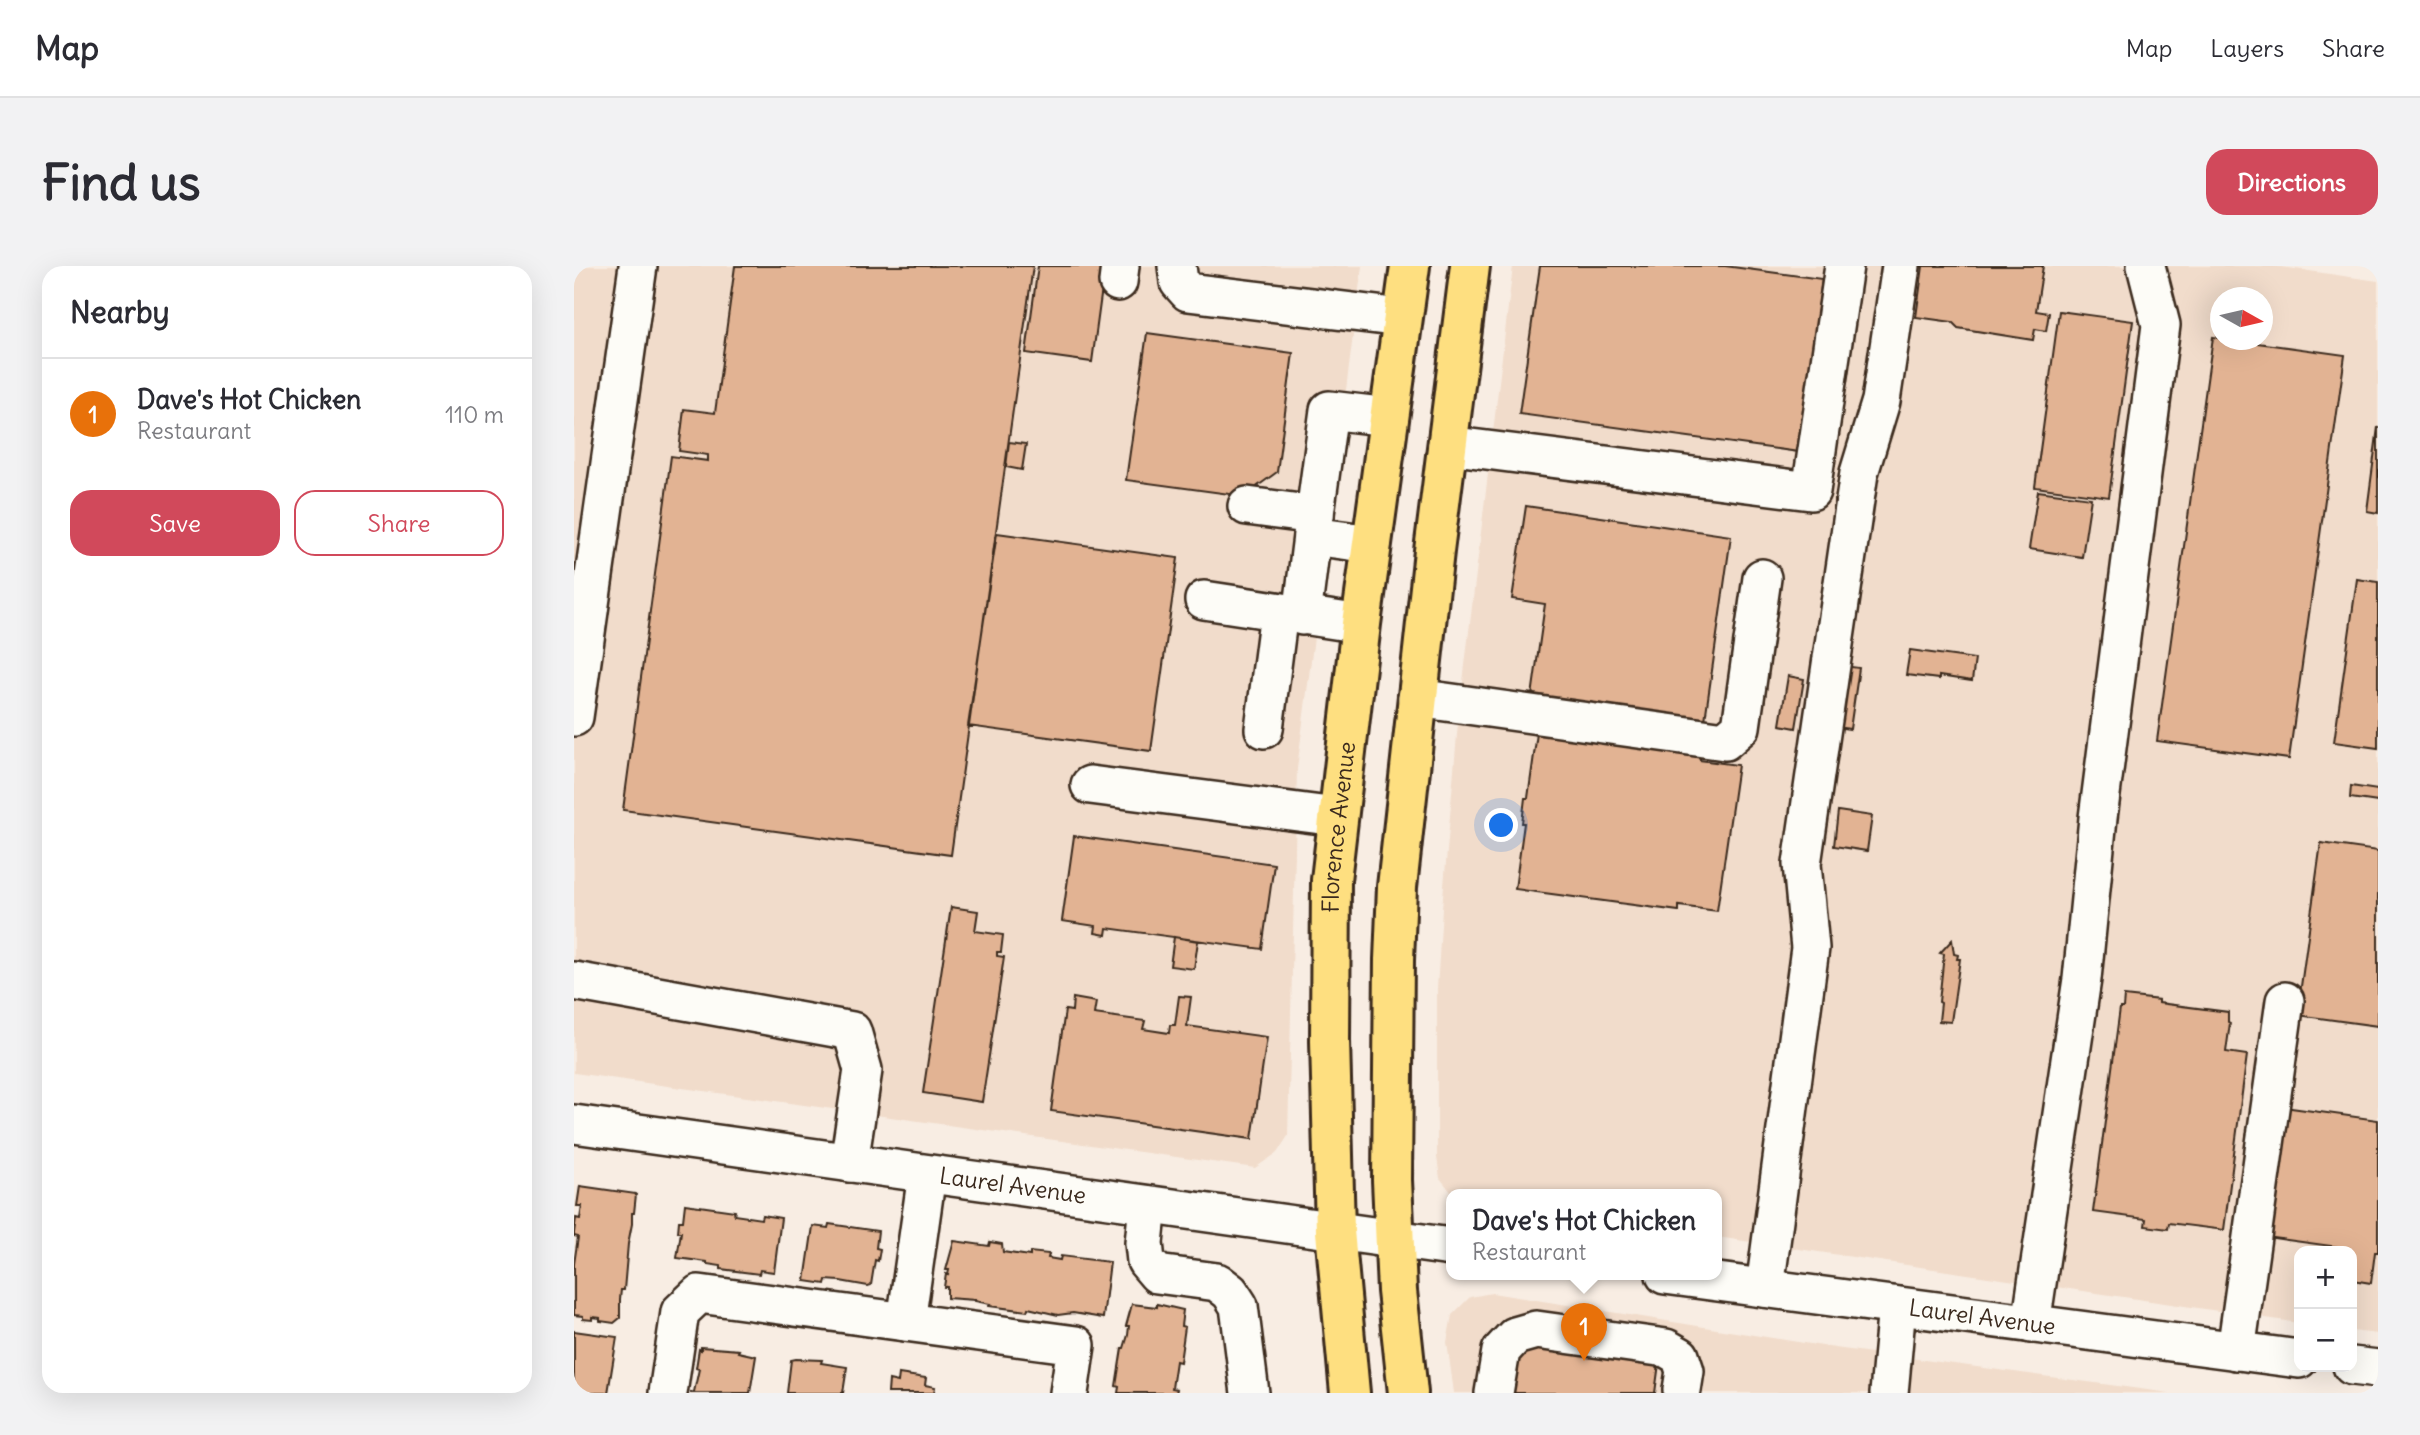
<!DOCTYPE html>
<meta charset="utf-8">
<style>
body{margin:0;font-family:Delius,sans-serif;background:#f2f2f3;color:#2b2b33}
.controls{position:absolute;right:21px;bottom:21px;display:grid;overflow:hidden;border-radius:14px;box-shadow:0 7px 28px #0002}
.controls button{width:63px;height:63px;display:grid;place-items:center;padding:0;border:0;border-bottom:2px solid #e1e1e2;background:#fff;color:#2b2b33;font:35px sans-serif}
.compass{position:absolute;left:1636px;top:21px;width:63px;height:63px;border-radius:50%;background:#fff;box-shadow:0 7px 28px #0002;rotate:98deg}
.you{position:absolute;left:928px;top:560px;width:24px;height:24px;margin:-18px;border:5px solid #fff;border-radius:50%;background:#1a73e8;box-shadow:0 0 0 10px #1a73e833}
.badge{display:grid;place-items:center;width:46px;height:46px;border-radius:50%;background:#d1495b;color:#fff;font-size:23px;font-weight:700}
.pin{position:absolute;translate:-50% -58px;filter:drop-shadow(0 2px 4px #0008)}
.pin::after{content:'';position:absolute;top:37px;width:24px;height:21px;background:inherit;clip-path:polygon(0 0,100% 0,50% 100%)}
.popup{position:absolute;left:872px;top:923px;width:276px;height:91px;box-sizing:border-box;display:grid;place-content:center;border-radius:14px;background:#fff;filter:drop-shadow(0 2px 5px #0005);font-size:23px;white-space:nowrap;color:#7c7c81}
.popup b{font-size:26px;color:#2b2b33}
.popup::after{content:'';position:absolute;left:50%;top:100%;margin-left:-14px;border:14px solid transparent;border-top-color:#fff}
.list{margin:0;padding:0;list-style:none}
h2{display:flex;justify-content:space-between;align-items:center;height:91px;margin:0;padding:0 28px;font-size:30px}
h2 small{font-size:23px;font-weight:400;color:#7c7c81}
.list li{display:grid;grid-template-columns:46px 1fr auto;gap:21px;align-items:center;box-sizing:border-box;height:112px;padding:0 28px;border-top:2px solid #e1e1e2}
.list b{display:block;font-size:26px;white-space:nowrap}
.list p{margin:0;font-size:23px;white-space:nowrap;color:#7c7c81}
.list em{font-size:23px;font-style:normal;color:#7c7c81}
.actions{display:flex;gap:14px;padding:21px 28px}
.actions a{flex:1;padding:16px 0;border:2px solid #d1495b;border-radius:21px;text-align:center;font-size:24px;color:#d1495b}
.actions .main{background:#d1495b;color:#fff}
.map{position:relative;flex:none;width:1804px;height:1127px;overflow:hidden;border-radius:21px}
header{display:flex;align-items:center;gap:42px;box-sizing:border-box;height:98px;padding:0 35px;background:#fff;border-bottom:2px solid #e1e1e2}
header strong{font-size:33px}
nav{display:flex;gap:38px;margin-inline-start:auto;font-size:24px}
.intro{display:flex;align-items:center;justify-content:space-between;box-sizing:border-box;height:168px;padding:0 42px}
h1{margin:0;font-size:49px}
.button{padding:18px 32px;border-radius:21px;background:#d1495b;color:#fff;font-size:24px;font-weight:700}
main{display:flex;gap:42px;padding:0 42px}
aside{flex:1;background:#fff;border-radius:21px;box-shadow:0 7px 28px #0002}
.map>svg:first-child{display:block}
.built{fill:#f1dccb;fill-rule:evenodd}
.building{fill:#e2b393;stroke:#3b2a1e;stroke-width:2}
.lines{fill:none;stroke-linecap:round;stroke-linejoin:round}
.minor-casing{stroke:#3b2a1e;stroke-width:42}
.major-casing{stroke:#3b2a1e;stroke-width:44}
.minor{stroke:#fdfcf7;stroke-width:37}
.major{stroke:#fedf80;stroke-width:38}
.labels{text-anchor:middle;stroke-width:5;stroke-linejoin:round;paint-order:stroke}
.street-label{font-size:23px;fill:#3b2a1e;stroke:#fdfcf7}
</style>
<header>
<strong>Map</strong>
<nav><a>Map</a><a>Layers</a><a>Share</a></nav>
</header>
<div class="intro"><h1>Find us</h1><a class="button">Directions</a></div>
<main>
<aside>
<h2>Nearby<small></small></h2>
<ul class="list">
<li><span class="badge" style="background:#e8710a">1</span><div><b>Dave's Hot Chicken</b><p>Restaurant</p></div><em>110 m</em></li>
</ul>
<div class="actions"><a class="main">Save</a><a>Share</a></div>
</aside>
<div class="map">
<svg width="1804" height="1127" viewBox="0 0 1804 1127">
<rect width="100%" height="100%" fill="#f8ede3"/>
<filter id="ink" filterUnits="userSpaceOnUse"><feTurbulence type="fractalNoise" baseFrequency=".0143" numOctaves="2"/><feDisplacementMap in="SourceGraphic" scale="14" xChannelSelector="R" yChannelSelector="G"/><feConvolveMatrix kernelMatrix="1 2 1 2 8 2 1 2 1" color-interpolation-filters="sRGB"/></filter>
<g filter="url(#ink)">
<path class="built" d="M 0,0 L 788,0 L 723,503 L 714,870 L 703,887 L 681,902 L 0,807 Z
M 939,0 L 1700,0 L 1804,15 L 1804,1068 L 1778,1065 L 1778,985 L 1725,985 L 1725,1057 L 1143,971 L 1143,929 L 884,929 L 877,926 L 866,912 L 863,891 L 863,723 L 868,643 L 884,457 ZM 1646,32 L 1688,32 L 1688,74 L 1646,74 Z
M 918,1027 L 1261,1082 L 1596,1127 L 880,1127 L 873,1076 L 878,1049 L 896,1031 Z"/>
<path class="building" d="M 161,0 L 459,0 L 377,589 L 49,544 L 97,190 L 134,195 L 134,189 L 105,185 L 110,143 L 141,147 Z
M 464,0 L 531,0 L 518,96 L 452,87 Z
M 966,0 L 1151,0 L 1248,13 L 1225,186 L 945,148 Z
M 1349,0 L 1469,0 L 1462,45 L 1475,47 L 1472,65 L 1461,63 L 1459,74 L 1384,62 L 1378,56 L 1342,51 Z
M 1485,45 L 1559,55 L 1535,231 L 1461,221 Z
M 573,67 L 719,87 L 703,206 L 670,230 L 552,214 Z
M 1639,71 L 1771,89 L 1715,493 L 1583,475 Z
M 1804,161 L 1804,247 L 1793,245 Z
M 435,176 L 452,178 L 448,204 L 432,201 Z
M 1464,225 L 1517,232 L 1508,291 L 1455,283 Z
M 952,240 L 1157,270 L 1131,454 L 958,430 L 971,338 L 938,333 Z
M 423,267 L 604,292 L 577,485 L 394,460 Z
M 1783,313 L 1804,316 L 1804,482 L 1760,476 Z
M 1336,384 L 1401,393 L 1398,415 L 1365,410 L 1365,413 L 1332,409 Z
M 1270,400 L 1285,402 L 1276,463 L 1262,461 Z
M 1214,410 L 1230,413 L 1222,462 L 1206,459 Z
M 963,467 L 1126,490 L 1126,494 L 1164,499 L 1143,645 L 1105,640 L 1105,645 L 941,623 L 950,557 L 948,557 L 951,532 L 954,532 Z
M 1777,520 L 1804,524 L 1804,536 L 1776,532 Z
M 1264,545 L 1298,550 L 1293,585 L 1260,580 Z
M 500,570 L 700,598 L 688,683 L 533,662 L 532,669 L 521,667 L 522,660 L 488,655 Z
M 1747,577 L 1804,585 L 1804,760 L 1723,749 Z
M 377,641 L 404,645 L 401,665 L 429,669 L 427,686 L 423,686 L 423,690 L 430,691 L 408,836 L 349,827 Z
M 600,671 L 624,675 L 620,703 L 596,700 Z
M 1378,674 L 1380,688 L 1384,689 L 1383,693 L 1386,693 L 1377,756 L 1365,755 L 1367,737 L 1365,736 L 1370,688 L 1366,687 Z
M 605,730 L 617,731 L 613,760 L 693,771 L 678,873 L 477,845 L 491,744 L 498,745 L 499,732 L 522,736 L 520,748 L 571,755 L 569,763 L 595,767 L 596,759 L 601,759 Z
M 1550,730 L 1585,734 L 1585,737 L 1654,746 L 1654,756 L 1656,757 L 1652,786 L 1673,789 L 1650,964 L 1595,957 L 1594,963 L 1571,960 L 1572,953 L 1519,946 L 1546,742 L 1549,742 Z
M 1710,841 L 1804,854 L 1804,986 L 1801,986 L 1797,1017 L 1778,1014 L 1778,985 L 1771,985 L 1772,982 L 1692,971 Z
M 6,920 L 62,928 L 60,947 L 58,947 L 58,958 L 54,978 L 50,1024 L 47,1024 L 46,1033 L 46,1052 L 40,1057 L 26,1055 L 26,1052 L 18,1051 L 18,1054 L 9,1053 L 9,1050 L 0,1049 L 0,998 L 4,971 L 0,970 L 0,967 L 2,952 L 6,953 L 8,940 L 3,940 Z
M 111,938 L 161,945 L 160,949 L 187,953 L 188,949 L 207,952 L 200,1006 L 186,1004 L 185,1008 L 147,1003 L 147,1000 L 133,998 L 133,996 L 103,992 L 107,966 L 104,966 L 105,955 L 109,955 Z
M 255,958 L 304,965 L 302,982 L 306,983 L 304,995 L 301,994 L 297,1019 L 294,1020 L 266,1015 L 252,1014 L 251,1018 L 231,1015 L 239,960 L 254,962 Z
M 380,975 L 415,980 L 416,976 L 428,978 L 429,986 L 456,990 L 456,986 L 475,988 L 474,992 L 486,994 L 487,990 L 536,996 L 529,1052 L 499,1047 L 484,1049 L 454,1042 L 453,1045 L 415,1040 L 416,1038 L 401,1035 L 401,1034 L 373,1032 L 373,1021 L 370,1021 L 372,1008 L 374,1009 L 375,1004 L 372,1004 Z
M 558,1038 L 583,1041 L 583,1038 L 609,1044 L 607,1060 L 611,1061 L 606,1096 L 602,1095 L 598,1122 L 603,1123 L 602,1127 L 544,1127 L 545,1121 L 542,1120 L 548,1082 L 550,1082 L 554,1069 L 555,1060 L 552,1060 Z
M 0,1065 L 43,1071 L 34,1127 L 0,1127 Z
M 944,1071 L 1086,1090 L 1081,1127 L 925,1127 Z
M 127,1081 L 165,1084 L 164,1086 L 182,1090 L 176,1127 L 116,1127 L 120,1126 L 125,1103 L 122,1102 L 125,1083 L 127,1084 Z
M 222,1093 L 248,1094 L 247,1097 L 273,1101 L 269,1127 L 213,1127 L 217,1094 Z
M 325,1108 L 352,1112 L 351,1119 L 361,1121 L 360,1127 L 314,1127 L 315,1114 L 324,1116 Z"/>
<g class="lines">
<g class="minor-casing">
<g id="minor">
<path d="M 603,0 L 605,16 L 614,26 L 828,52"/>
<path d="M 544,16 L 546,0"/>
<path d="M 873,179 L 1237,225 L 1270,0"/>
<path d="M 673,240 L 741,249"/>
<path d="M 798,278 L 738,270 L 755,144 L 815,151"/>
<path d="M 630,334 L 787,358"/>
<path d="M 728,350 L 738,270"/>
<path d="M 843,432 L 1151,475 L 1167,461 L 1188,312"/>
<path d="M 0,451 L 64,0"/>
<path d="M 690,463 L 705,346"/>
<path d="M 516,519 L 763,551"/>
<path d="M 0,715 L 278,765 L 289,804 L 275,897"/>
<path id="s1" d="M 0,858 L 877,981"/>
<path d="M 574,939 L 570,977 L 572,995 L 583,1008 L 643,1016 L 656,1026 L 665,1040 L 676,1127"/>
<path id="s2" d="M 1091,1009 L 1725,1093"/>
<path d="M 1191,1022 L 1236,682 L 1228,598 L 1285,207 L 1307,135 L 1327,0"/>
<path d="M 332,1056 L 353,908"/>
<path d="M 1457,1058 L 1508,713 L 1524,552 L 1587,59 L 1572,0"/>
<path d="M 1662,1085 L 1711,735"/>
<path d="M 1778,1100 L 1804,1103"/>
<path d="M 94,1127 L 106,1046 L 125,1028 L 502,1079 L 495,1127"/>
<path d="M 920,1127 L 927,1085 L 941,1070 L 962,1064 L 1092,1082 L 1106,1090 L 1111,1105 L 1108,1124"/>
<path d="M 1315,1127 L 1323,1040"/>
</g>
</g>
<g class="major-casing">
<g id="major">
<path id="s3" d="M 776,1127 L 761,965 L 756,775 L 757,614 L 787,358 L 836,0"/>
<path d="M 834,1127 L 823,1025 L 818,914 L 820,694 L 823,621 L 860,285 L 896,0"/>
</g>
</g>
<use href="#minor" class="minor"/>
<use href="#major" class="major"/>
</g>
</g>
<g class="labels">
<g class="street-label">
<text dy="8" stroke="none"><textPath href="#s3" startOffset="567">Florence Avenue</textPath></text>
<text dy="8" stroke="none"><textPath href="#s1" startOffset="443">Laurel Avenue</textPath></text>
<text dy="8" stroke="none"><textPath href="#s2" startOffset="320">Laurel Avenue</textPath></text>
</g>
</g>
</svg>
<div class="controls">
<button>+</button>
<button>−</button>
</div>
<svg class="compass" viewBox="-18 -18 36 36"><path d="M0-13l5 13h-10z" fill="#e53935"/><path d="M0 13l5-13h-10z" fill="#7c7c81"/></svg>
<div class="you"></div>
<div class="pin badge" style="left:1010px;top:1095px;background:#e8710a">1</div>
<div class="popup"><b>Dave's Hot Chicken</b>Restaurant</div>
</div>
</main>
